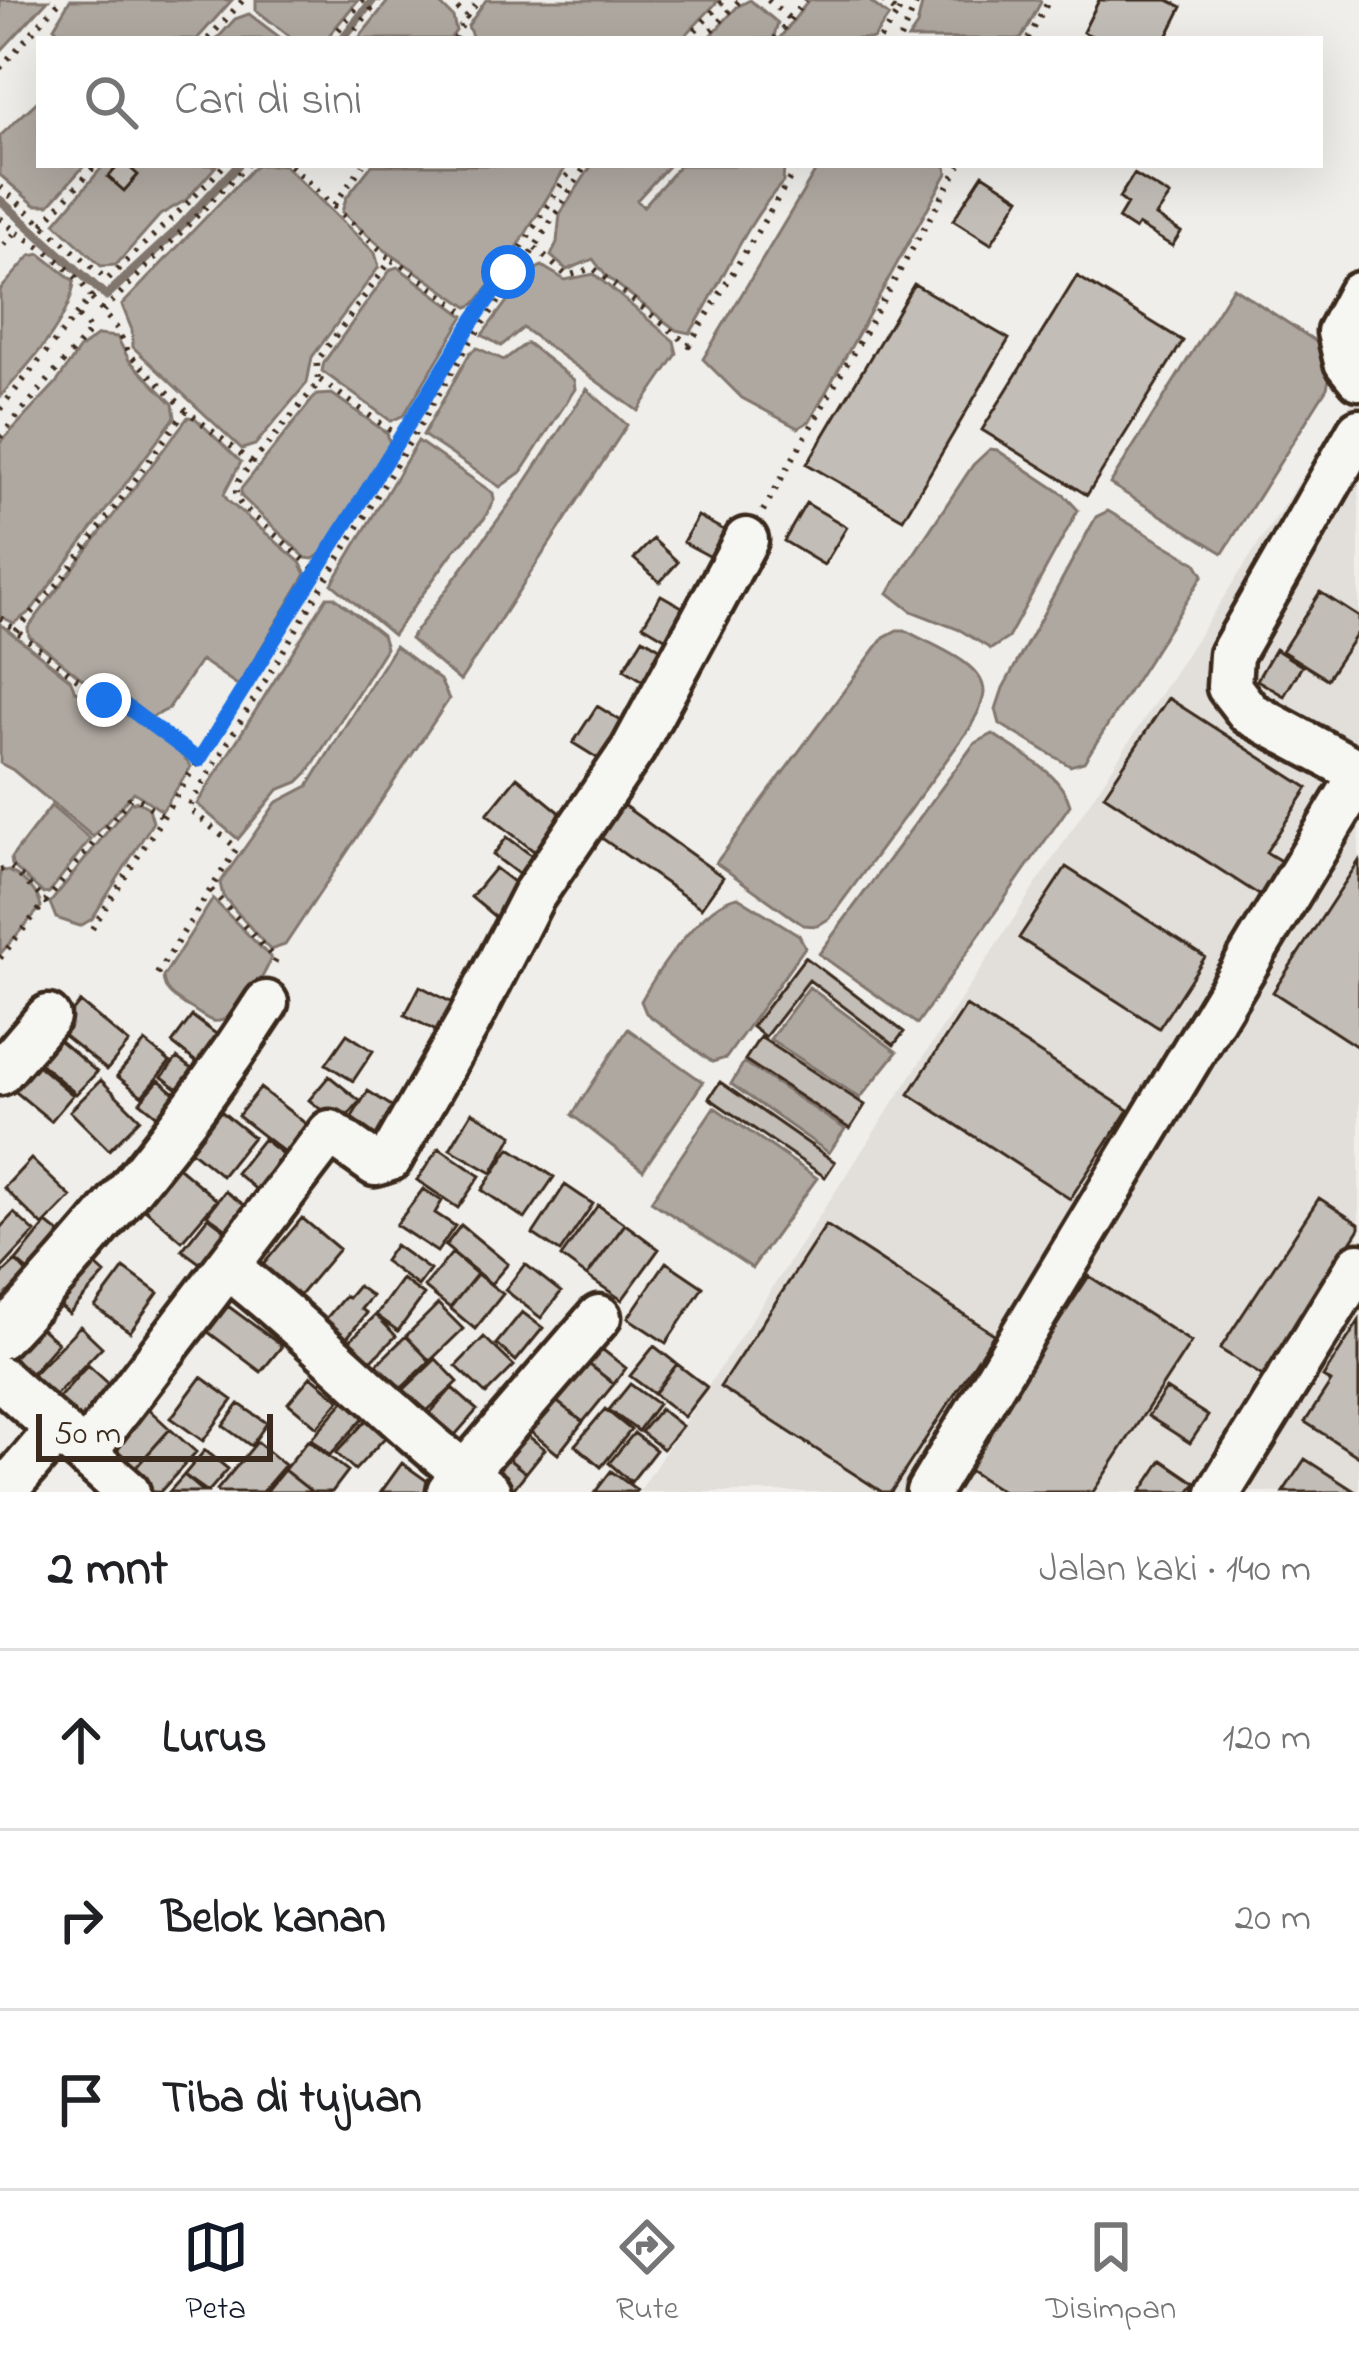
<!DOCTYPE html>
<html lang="id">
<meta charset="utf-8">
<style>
body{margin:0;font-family:"Indie Flower",sans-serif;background:#f6f6f6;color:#202124}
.scale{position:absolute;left:36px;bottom:30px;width:237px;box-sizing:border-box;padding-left:12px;border:6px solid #3b2a1e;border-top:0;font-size:33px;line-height:42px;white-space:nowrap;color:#3b2a1e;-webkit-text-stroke:9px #f6f6f2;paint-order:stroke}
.stop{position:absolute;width:36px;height:36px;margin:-27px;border:9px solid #1a73e8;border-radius:50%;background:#fff}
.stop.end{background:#1a73e8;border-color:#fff;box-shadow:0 3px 12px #0008}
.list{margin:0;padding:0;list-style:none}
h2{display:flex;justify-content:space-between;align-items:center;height:156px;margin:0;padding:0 48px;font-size:51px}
h2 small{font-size:39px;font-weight:400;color:#757577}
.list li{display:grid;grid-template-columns:78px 1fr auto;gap:36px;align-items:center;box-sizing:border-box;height:180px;padding:0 48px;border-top:3px solid #e0e0e0}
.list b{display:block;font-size:45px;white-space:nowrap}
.list em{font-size:39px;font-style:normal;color:#757577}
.icon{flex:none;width:66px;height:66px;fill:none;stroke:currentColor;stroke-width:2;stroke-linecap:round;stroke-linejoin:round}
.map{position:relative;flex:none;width:1359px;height:1492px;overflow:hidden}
.search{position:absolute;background:#fff;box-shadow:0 12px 48px #0002;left:36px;right:36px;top:36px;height:132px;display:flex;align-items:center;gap:30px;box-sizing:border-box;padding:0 42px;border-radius:0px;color:#757577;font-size:45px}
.sheet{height:696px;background:#fff}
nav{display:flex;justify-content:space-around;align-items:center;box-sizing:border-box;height:168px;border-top:3px solid #e0e0e0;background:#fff;font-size:33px;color:#757577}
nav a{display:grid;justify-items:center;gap:6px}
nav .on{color:#111827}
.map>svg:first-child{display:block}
.built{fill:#e2dfdb}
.water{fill:#afa8a1;stroke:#81766d;stroke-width:3}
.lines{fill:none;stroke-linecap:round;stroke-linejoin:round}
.stream{stroke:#81766d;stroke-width:9}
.building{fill:#c2bdb7;stroke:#3b2a1e;stroke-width:3}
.minor-casing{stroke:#3b2a1e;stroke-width:51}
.path{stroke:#3b2a1e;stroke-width:6;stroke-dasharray:3 9;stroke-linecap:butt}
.minor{stroke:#f6f6f2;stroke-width:42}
.route{stroke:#1a73e8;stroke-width:15}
</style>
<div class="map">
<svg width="1359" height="1492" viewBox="0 0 1359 1492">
<rect width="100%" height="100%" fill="#efeeea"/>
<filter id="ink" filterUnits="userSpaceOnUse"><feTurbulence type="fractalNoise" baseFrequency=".00833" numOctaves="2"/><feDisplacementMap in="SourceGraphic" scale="24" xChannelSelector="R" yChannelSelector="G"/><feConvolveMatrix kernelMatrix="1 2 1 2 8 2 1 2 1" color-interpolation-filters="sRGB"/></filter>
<g filter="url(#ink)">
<path class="built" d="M 1359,390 L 1359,1492 L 639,1492 Z"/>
<path class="water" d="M 0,0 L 48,0 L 0,52 Z
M 70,0 L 232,0 L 197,39 L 66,39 L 54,27 Z
M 256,0 L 358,0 L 326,39 L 293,39 L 256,10 Z
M 389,0 L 436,0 L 453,17 L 456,31 L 450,39 L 358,39 Z
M 486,0 L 719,0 L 682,39 L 581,39 L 584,35 L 579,31 L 572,39 L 473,39 L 468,26 Z
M 750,0 L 778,23 L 773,39 L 708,39 L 737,7 Z
M 809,0 L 868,0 L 889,16 L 873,39 L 779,39 Z
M 923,0 L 1040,0 L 1041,2 L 1021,39 L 908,39 L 917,26 Z
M 249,14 L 282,39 L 217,39 L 235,19 Z
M 39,100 L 39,165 L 85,165 L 49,205 L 35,205 L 0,175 L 0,136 Z
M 104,165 L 217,165 L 186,200 L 160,215 L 116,265 L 101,266 L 55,223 Z
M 256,165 L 284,165 L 288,169 L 375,253 L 379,267 L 312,357 L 307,383 L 255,445 L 242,449 L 133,347 L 132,330 L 122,305 Z
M 372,165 L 567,165 L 506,266 L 475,304 L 468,307 L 385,250 L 342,212 L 346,198 Z
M 592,165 L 669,165 L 637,200 L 643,207 L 680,165 L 781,165 L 784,168 L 783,182 C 743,226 722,284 690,333 L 676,330 L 606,276 L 593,259 L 567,270 L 551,256 L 557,242 L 560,214 Z
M 819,165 L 946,165 L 947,173 L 810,421 L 798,428 L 742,398 L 703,359 Z
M 40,254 L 74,281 C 72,320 25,368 0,397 L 0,290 L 30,256 Z
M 542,266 L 565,280 L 594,274 L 674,341 L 677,354 L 638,411 L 523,328 L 501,346 L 482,335 L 528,273 Z
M 398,267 L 464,316 L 404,415 L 391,421 L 322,371 L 324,362 L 391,269 Z
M 1233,287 L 1335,354 L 1327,388 L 1223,553 L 1110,484 Z
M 98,335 L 117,337 L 129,360 L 173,404 L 175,417 L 31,611 L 14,623 L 0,616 L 0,443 L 57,382 L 80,348 Z
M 527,343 L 574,380 L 575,389 L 521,472 L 500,487 L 423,435 L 470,353 L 477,348 L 504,360 Z
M 587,389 L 627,425 L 460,681 L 410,639 L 523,486 Z
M 332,394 L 387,433 L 391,446 L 324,552 L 313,559 L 306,558 L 241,496 L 241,489 L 312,400 L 317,395 Z
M 188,417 L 195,418 L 241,462 L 224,494 L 228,501 L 300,562 L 306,574 L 239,686 L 201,660 L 168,709 L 150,718 L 122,695 L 101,694 L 29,636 L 28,628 Z
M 418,441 L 493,493 L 494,500 L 484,519 L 453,552 L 393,635 L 332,584 Z
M 990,449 L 997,450 L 1063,494 L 1078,510 L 1008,638 L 991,649 L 960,630 L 911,611 L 888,593 L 973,465 Z
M 1108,511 L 1196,563 L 1203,575 L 1084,762 L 1070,766 L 1000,724 L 996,709 L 1003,688 L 1096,517 Z
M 327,597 L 334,597 L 382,635 L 386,648 L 308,772 L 298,782 L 278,790 L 238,839 L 197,804 Z
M 0,624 L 70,679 L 75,691 L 90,694 L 100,706 C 103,705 117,704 121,705 C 137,709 183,752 191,767 L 162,811 L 134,792 L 93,837 L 13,770 L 0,763 Z
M 897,630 L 905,630 C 927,644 985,662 984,693 C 983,706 975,717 970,728 L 830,918 L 817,926 L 803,925 L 716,863 L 884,637 Z
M 395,646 L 440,680 L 449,699 L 285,945 L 270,950 L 223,896 L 220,883 L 276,803 L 308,786 Z
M 993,734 C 1019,753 1061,772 1070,805 L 917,1024 L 819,954 L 974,744 Z
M 137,801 L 149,808 L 153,822 L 92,919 L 80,926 L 56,918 L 50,903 L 130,803 Z
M 51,806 L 90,839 L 49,893 L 44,894 L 12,865 L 11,858 Z
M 3,870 C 19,872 39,892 41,907 L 0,954 L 0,872 Z
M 738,897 L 799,935 L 805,947 L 726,1058 L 712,1062 L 646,1013 L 641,1001 C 657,971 704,902 738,897 Z
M 213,899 L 271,958 C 266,975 234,1026 213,1021 C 205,1019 195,1010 187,1006 C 174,997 165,994 163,977 Z
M 809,987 L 897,1052 L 860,1098 L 770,1039 Z
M 628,1029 L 703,1082 L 643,1170 L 572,1115 Z
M 744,1062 L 845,1129 L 829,1153 L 731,1084 Z
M 714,1107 L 817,1178 L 752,1268 L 651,1201 Z"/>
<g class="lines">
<path class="stream" d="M 342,39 L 373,0
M 0,200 L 106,296 L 175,232 L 238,165"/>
</g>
<path class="building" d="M 1099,0 L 1168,0 L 1182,7 L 1166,39 L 1099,39 L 1083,32 Z
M 119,165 L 127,165 L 138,175 L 124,191 L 108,177 Z
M 983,174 L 1020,198 L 991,244 L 953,220 Z
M 1134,174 L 1170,196 L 1156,216 L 1181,232 L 1172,246 L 1138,225 L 1135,230 L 1118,219 L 1127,204 L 1119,198 Z
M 1077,276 L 1183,341 L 1087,495 L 982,430 Z
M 914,284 L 1009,339 L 903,519 L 807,464 Z
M 806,503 L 847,527 L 824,565 L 784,541 Z
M 698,516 L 738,538 L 724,564 L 683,542 Z
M 653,539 L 678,562 L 660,582 L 634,559 Z
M 1320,592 L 1359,617 L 1359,631 L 1327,679 L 1282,651 Z
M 661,595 L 698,616 L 680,647 L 643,625 Z
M 643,638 L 673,656 L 653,687 L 624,669 Z
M 1275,649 L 1302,666 L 1284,696 L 1257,680 Z
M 1168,698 L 1308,788 L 1266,852 L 1289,866 L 1267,900 L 1104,795 Z
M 597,706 L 634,729 L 610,766 L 573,743 Z
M 517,777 L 574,824 L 545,860 L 487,814 Z
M 616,800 L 723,877 L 701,908 L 593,832 Z
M 507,837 L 543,864 L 529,882 L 493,855 Z
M 1359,861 L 1359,1048 L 1273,992 Z
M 1066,867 L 1205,957 L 1159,1028 L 1019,938 Z
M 495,868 L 529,894 L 505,925 L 471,897 Z
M 805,957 L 904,1032 L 894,1045 L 809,980 L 765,1037 L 752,1027 Z
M 420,986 L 462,1008 L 448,1037 L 405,1015 Z
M 80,1002 L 129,1043 L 107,1070 L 57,1030 Z
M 966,1006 L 1128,1110 L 1070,1199 L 909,1094 Z
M 192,1016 L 231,1045 L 210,1073 L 172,1043 Z
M 52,1034 L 97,1072 L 76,1094 L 33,1057 Z
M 347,1034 L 373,1051 L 353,1081 L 326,1064 Z
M 760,1037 L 865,1105 L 850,1129 L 745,1060 Z
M 145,1042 L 170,1062 L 142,1096 L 117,1076 Z
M 177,1058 L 205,1079 L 190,1098 L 162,1077 Z
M 33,1061 L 73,1095 L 51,1121 L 11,1088 Z
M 329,1076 L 360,1101 L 340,1125 L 309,1100 Z
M 101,1080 L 140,1119 L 109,1150 L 70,1111 Z
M 159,1080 L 187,1103 L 169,1125 L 140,1102 Z
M 720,1082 L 835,1162 L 825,1177 L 709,1098 Z
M 260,1088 L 310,1127 L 288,1155 L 238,1116 Z
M 368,1091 L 409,1117 L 386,1153 L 345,1128 Z
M 206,1099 L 253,1137 L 222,1176 L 175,1138 Z
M 472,1112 L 513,1135 L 492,1173 L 450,1149 Z
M 263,1139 L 298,1166 L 270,1201 L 236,1173 Z
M 439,1148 L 480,1176 L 458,1208 L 417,1180 Z
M 510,1148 L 554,1177 L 525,1219 L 482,1190 Z
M 31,1159 L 71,1197 L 43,1226 L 4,1188 Z
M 173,1163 L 217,1200 L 182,1241 L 138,1203 Z
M 565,1185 L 593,1204 L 560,1252 L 533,1234 Z
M 423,1189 L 442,1201 L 435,1213 L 455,1226 L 437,1252 L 396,1225 Z
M 225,1191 L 254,1212 L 237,1236 L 207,1215 Z
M 1319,1198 L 1359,1224 L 1359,1230 L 1264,1377 L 1220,1349 Z
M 598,1205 L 625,1224 L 587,1276 L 561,1257 Z
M 14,1213 L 35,1232 L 0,1270 L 0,1228 Z
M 208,1217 L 238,1240 L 213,1273 L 182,1250 Z
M 302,1218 L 339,1249 L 289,1308 L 252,1278 Z
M 47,1223 L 75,1246 L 44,1284 L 16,1261 Z
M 625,1224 L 659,1249 L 622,1300 L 587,1276 Z
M 461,1225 L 508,1264 L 491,1284 L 445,1246 Z
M 826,1225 L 994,1334 L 891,1492 L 882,1492 L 720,1387 Z
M 395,1245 L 430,1270 L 418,1286 L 384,1261 Z
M 452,1253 L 477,1274 L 450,1308 L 424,1287 Z
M 83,1254 L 105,1274 L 69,1314 L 47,1295 Z
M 16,1261 L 39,1286 L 8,1315 L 0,1306 L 0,1276 Z
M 666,1262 L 703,1287 L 666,1343 L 628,1318 Z
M 525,1264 L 561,1292 L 541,1318 L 505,1290 Z
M 124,1268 L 158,1293 L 130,1332 L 95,1307 Z
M 477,1274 L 503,1294 L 475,1329 L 450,1308 Z
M 1089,1276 L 1191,1342 L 1093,1492 L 1003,1492 L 964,1467 Z
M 402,1279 L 424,1295 L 398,1331 L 376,1315 Z
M 358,1286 L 372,1296 L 361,1309 L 367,1313 L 341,1345 L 319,1327 L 345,1296 L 348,1298 Z
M 438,1304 L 463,1329 L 430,1361 L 406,1336 Z
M 228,1306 L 282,1346 L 261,1372 L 208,1332 Z
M 522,1312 L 543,1328 L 516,1361 L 496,1344 Z
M 25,1314 L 58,1343 L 29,1376 L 0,1351 Z
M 376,1315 L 396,1336 L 362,1370 L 341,1349 Z
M 1359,1321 L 1359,1457 L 1305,1422 L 1331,1382 L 1323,1377 Z
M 80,1326 L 102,1347 L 49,1402 L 27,1381 Z
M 406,1336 L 430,1361 L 391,1398 L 367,1374 Z
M 484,1337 L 514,1366 L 486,1394 L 456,1366 Z
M 589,1339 L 626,1368 L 614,1384 L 577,1355 Z
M 654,1346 L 677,1364 L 654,1394 L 630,1376 Z
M 577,1355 L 614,1384 L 583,1422 L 546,1393 Z
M 436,1359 L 458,1382 L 416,1421 L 395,1398 Z
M 677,1364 L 707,1387 L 684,1417 L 654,1394 Z
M 88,1365 L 120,1394 L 86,1431 L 55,1402 Z
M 311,1376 L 340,1400 L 317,1427 L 288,1403 Z
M 201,1377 L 233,1400 L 203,1441 L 171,1418 Z
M 630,1384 L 658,1404 L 638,1431 L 609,1410 Z
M 452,1388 L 477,1410 L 449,1442 L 424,1420 Z
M 1166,1389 L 1208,1416 L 1190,1443 L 1148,1416 Z
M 546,1393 L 583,1422 L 558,1454 L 521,1424 Z
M 347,1398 L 366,1415 L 330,1455 L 311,1439 Z
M 239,1404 L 267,1423 L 251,1446 L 223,1426 Z
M 144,1405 L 170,1429 L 129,1475 L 103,1451 Z
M 605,1409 L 631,1430 L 601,1467 L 575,1445 Z
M 660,1409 L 682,1426 L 663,1449 L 641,1432 Z
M 371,1415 L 390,1432 L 355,1470 L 336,1453 Z
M 514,1425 L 545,1449 L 526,1473 L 496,1449 Z
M 170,1429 L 196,1452 L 160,1492 L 148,1492 L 129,1475 Z
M 634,1433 L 656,1450 L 631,1482 L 609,1463 Z
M 308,1440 L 348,1471 L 332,1492 L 312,1492 L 284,1470 Z
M 257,1442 L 285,1465 L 262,1492 L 219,1492 L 217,1490 Z
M 496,1449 L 526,1473 L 511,1492 L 493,1492 Z
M 205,1450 L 228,1469 L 208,1492 L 184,1475 Z
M 1305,1459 L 1356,1492 L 1283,1492 Z
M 1162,1460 L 1196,1483 L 1189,1492 L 1141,1492 Z
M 402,1463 L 437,1488 L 434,1492 L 381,1492 Z
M 284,1470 L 312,1492 L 266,1492 Z
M 611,1471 L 637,1490 L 635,1492 L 595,1492 Z
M 184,1475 L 204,1492 L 169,1492 Z"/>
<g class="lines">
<g class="minor-casing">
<path id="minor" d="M 1359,294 L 1339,332 L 1346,362 L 1359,378
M 1359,431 L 1231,655 L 1229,687 L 1249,713 L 1359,772
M 0,1073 L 48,1017
M 229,1268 C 319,1338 397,1424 489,1492
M 0,1337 C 97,1233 189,1123 266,1003
M 0,1378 L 128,1492
M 85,1453 L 330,1132 L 375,1164 L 390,1159 L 469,1021 L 533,896 L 633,749 L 746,540
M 449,1491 L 599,1317
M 4,1492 L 57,1430
M 928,1492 L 1359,777
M 1219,1492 L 1359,1265"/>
</g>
<path class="path" d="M 449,0 L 466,17 L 479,0
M 768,0 L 790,19
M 898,13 L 905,0
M 208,39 L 243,0
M 331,39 L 363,0
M 348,39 L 379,0
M 455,39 L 466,17
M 687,39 L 724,0
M 704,39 L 740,0
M 775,39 L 805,0
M 880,39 L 898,13 L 881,0
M 900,39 L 918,0
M 1028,39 L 1049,0
M 0,68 L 61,0
M 290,165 L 391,260
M 0,187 L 107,280 C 146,241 188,206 224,165
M 334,205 L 363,165
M 0,218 L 16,232 L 0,250
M 43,224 L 96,165
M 535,248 L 567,276 L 593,268 L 689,345 L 798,165
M 92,299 L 116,327 L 130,355 L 186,410
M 103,311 L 247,165
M 475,318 C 510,269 540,216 574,165
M 320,380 L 400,437
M 0,409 L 91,297 C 75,270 44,248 16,232
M 0,437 L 91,330 L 76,315
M 252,463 L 318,384 L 317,361 L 391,260 L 401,264 L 474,319 L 318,571
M 763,511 L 960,165
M 0,618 L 104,700 L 115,699 L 199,760 L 88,935
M 16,631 L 64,577 L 186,410 L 252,463 C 241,478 229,487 241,505 L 318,572 L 199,760
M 0,870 L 11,867 L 48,904
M 211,890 L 276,960 L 271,969
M 0,958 L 129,799 L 137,797 L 162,816
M 157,974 L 237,848 L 188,808 L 472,339 L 517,276 L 586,165"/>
<use href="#minor" class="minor"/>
</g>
</g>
<g class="lines" filter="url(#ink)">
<path class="route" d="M 104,700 L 116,699 L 199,760 L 474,319 L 508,272"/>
</g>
</svg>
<div class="scale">50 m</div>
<div class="stop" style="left:508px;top:272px"></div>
<div class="stop end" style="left:104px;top:700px"></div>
<div class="search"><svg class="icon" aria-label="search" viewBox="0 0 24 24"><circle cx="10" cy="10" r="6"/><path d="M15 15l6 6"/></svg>Cari di sini</div>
</div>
<section class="sheet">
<h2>2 mnt<small>Jalan kaki · 140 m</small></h2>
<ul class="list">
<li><svg class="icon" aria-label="ahead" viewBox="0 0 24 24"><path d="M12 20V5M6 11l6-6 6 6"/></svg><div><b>Lurus</b></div><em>120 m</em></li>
<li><svg class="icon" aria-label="right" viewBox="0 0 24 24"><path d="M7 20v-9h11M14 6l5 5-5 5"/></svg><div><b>Belok kanan</b></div><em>20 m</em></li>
<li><svg class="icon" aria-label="arrive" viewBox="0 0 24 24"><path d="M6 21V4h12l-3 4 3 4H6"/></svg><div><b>Tiba di tujuan</b></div></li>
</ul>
</section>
<nav>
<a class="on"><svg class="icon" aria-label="map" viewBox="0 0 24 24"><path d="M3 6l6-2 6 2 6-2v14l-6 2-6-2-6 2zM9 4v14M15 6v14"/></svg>Peta</a>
<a><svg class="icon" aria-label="directions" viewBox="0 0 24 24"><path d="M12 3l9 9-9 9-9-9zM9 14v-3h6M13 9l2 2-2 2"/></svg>Rute</a>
<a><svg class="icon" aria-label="saved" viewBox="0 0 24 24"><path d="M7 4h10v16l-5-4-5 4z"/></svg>Disimpan</a>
</nav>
